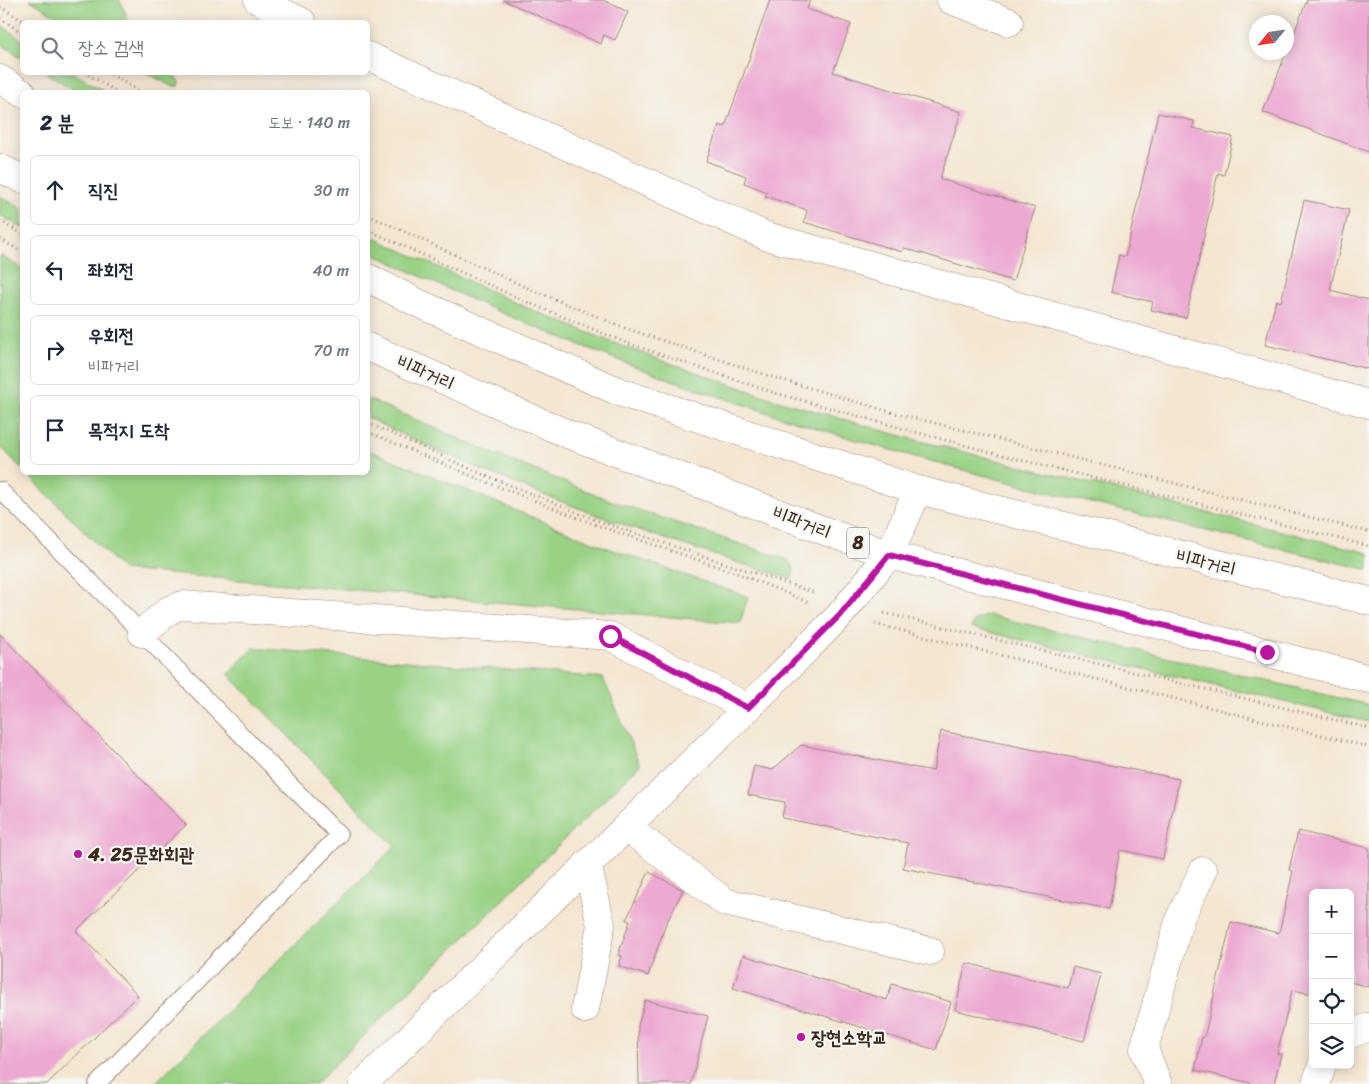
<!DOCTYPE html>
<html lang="ko">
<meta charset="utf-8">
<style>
body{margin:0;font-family:Sriracha,"Poor Story",sans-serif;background:#f6f6f7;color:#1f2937}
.controls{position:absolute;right:15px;bottom:15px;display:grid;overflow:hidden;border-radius:8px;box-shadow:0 2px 12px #0003}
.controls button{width:45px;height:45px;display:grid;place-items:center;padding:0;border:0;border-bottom:1px solid #e0e1e3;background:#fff;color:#1f2937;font:25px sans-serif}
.compass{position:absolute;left:1249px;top:15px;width:45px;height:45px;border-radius:50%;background:#fff;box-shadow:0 2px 12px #0003;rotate:241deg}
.stop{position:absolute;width:15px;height:15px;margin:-11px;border:4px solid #b5179e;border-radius:50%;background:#fff}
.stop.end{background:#b5179e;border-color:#fff;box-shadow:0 1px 5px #0008}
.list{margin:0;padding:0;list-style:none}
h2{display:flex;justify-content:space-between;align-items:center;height:65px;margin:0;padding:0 20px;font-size:21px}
h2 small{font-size:16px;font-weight:400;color:#747a83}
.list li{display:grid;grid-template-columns:32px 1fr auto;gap:15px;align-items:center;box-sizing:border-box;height:70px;margin:0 10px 10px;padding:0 10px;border:1px solid #e0e1e3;border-radius:8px}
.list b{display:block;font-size:19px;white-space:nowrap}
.list p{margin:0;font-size:16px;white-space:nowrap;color:#747a83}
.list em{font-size:16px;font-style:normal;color:#747a83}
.icon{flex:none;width:28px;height:28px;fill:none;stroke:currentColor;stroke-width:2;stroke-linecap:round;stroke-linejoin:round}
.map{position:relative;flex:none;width:1369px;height:1084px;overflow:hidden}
.search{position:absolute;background:#fff;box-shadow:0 2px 12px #0003;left:20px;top:20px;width:350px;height:55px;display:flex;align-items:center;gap:12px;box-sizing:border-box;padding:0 18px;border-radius:8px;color:#747a83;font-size:19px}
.panel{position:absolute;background:#fff;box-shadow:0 2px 12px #0003;left:20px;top:90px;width:350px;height:385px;border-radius:8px}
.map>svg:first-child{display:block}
.green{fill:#99d285;stroke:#6a7e52}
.building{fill:#eca9d1}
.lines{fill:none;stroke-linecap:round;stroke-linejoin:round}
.service-casing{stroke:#988878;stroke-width:18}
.minor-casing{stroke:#988878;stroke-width:29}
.tertiary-casing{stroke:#988878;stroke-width:29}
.primary-casing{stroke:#988878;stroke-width:29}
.path{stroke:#988878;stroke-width:3;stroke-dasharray:1 4;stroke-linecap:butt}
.service{stroke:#fff;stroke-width:16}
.minor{stroke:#fff;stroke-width:28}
.tertiary{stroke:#fff;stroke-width:28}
.primary{stroke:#fff;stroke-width:28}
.route{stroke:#b5179e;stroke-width:6}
.poi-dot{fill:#b5179e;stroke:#f6f6f2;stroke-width:2}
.labels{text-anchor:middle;stroke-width:4.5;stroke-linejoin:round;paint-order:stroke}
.shield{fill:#f6f6f2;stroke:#73675e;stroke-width:1}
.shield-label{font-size:18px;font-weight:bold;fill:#3b2a1e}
.street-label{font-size:19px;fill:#3b2a1e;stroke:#f6f6f2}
.poi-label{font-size:19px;font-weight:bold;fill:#3b2a1e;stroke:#f6f6f2;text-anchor:start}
</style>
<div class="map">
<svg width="1369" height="1084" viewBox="0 0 1369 1084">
<rect width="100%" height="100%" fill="#f6f6f2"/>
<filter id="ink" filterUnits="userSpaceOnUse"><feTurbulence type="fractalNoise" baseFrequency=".02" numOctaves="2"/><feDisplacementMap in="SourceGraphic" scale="10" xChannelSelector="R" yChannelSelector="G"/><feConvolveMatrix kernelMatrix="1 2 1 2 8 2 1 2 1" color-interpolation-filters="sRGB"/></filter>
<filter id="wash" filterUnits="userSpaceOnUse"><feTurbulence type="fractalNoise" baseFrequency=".0096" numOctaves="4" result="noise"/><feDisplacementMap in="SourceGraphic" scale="20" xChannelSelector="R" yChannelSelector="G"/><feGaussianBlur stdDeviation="1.12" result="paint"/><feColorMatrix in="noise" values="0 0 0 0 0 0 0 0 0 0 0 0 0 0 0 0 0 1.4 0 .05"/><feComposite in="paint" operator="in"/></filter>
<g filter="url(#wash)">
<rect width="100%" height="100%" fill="#f4e6d2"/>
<path class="green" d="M 30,0 L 120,0 L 129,22 L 66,22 Z
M 0,24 L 22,40 L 22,58 L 0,43 Z
M 46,73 L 73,73 L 106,92 L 78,92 Z
M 147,73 L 173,73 L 179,82 L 178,86 L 171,86 Z
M 0,196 L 22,209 L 22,228 L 0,215 Z
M 368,235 L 525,307 L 624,347 L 770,398 L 912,439 L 1369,553 L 1369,570 C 1217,533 1063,498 912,456 C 725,404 541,337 368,251 Z
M 0,255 L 22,269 L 22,469 L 0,446 Z
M 368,399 L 492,453 L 612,501 L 788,560 L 794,569 L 792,579 C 647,536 504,485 368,418 Z
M 368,450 L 605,547 L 748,597 L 740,623 L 123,570 L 26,473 L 368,472 Z
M 988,615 L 1369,705 L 1369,722 L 971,628 L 975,620 Z
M 253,648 L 603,678 L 640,765 L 315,1084 L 154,1084 L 395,846 L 228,674 Z"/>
<g id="blocks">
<path class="building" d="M 503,0 L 603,0 L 628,12 L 615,40 L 604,35 L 601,44 Z
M 770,0 L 810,0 L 807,9 L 851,24 L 833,72 L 961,112 L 940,179 L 1035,208 L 1013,281 L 904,248 L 902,252 L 804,222 L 807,210 L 765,196 L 767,192 L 744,183 L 746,176 L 706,161 L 719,125 L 725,127 Z
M 1307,0 L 1369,0 L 1369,152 L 1263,112 Z
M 1158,113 L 1194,121 L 1193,128 L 1233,137 L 1224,175 L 1218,173 L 1186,318 L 1151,310 L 1153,302 L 1111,292 L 1119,255 L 1125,257 Z
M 1304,200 L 1349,210 L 1330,290 L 1369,300 L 1369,369 L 1265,345 L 1276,300 L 1281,302 Z
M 0,634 L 186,825 L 76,931 L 138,995 L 47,1084 L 0,1084 Z
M 941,731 L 1179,779 L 1163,859 L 1120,850 L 1109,909 L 903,868 L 908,843 L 782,818 L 785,802 L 748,795 L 754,766 L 772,770 L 801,745 L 933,771 Z
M 1298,831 L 1369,848 L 1369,987 L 1350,982 L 1350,893 L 1313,893 L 1313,994 L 1292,990 L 1277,1054 L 1281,1054 L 1274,1084 L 1255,1084 L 1195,1070 L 1202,1037 L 1204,1038 L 1231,922 L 1279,933 L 1293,871 L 1289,870 Z
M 649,872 L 683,890 L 665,926 L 648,976 L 619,966 L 622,956 L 618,955 L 630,921 L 626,920 Z
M 743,955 L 887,1000 L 892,984 L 951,1002 L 936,1050 L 733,988 Z
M 966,963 L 1068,988 L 1073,967 L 1101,974 L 1084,1041 L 955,1010 Z
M 645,1000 L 708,1016 L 691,1084 L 639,1084 L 638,1026 Z"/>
</g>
</g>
<g filter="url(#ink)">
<use href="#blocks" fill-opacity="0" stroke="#988878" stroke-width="1"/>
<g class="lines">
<g class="service-casing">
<path id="service" d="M 0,490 L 142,633 L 339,835 L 97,1084"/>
</g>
<g class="minor-casing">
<path id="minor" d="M 258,0 L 302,22
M 951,0 L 1009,22
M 368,56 L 766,236 L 1369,404
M 142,633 L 169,610 L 183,605 L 610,636 L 748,708
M 626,827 L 725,902 L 930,951
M 585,1009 L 601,925 L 587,864
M 1350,1034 L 1369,1027
M 1158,1084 L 1144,1049 L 1180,918 L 1203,871
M 1316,1084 L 1322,1065"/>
</g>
<g class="tertiary-casing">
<path id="tertiary" d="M 363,1084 L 748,708 L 840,615 L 889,555 L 918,490"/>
</g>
<g class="primary-casing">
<path id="primary" d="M 0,79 L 22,93
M 0,168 L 22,179
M 368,278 L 418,303 L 622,393 L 918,490 L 1369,601
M 368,347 L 570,435 L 889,555 L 1369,679"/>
</g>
<path class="path" d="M 0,7 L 25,22
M 0,18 L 22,33
M 84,72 L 117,92
M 107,72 L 140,92
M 368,215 L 525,287 L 625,328 L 766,375 L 887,411 L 1369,532
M 0,221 L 22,234
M 368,230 L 527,302 L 624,342 L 772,392 L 915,432 L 1001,455 L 1369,546
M 0,239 L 22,252
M 368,423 L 482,474 L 601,522 L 815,593
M 368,432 L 479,479 L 599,526 L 742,575 L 808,602
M 884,613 L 1369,728
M 875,624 L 1369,747"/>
<use href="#service" class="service"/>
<use href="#minor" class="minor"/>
<use href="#tertiary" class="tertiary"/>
<use href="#primary" class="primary"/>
</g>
</g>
<g class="lines" filter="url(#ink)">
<path class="route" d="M 610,636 L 748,708 L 840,615 L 889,555 L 1267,652"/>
</g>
<g class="poi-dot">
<circle cx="78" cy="854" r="5"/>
<circle cx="801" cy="1037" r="5"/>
</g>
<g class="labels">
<rect class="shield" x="847" y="527.5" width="22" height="31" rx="4"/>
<g class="shield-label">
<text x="858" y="549">8</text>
</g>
<g class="street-label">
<text transform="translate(426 372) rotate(24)" y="7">비파거리</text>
<text transform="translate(802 522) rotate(21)" y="7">비파거리</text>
<text transform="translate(1206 562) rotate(14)" y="7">비파거리</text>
</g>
<g class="poi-label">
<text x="88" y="861">4. 25문화회관</text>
<text x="811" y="1044">장현소학교</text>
</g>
</g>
</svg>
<div class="controls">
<button>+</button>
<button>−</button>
<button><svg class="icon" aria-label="locate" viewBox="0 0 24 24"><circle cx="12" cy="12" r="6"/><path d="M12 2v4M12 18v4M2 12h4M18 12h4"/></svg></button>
<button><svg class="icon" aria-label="layers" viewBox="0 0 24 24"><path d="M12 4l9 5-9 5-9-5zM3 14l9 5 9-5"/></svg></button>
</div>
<svg class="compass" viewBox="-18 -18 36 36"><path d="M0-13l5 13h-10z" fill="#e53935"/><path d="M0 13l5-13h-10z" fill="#747a83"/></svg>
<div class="stop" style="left:610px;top:636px"></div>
<div class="stop end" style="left:1267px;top:652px"></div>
<div class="search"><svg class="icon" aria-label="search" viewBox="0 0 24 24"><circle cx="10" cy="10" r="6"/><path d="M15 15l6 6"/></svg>장소 검색</div>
<section class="panel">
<h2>2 분<small>도보 · 140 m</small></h2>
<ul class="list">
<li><svg class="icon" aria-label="ahead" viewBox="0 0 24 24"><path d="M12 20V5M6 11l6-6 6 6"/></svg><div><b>직진</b></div><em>30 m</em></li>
<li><svg class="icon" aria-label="left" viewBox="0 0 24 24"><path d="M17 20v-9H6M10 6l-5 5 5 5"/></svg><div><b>좌회전</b></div><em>40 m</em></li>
<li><svg class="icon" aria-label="right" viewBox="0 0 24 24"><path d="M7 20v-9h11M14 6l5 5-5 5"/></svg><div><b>우회전</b><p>비파거리</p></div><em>70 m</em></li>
<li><svg class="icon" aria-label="arrive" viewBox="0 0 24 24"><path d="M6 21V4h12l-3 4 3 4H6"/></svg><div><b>목적지 도착</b></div></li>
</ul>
</section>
</div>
